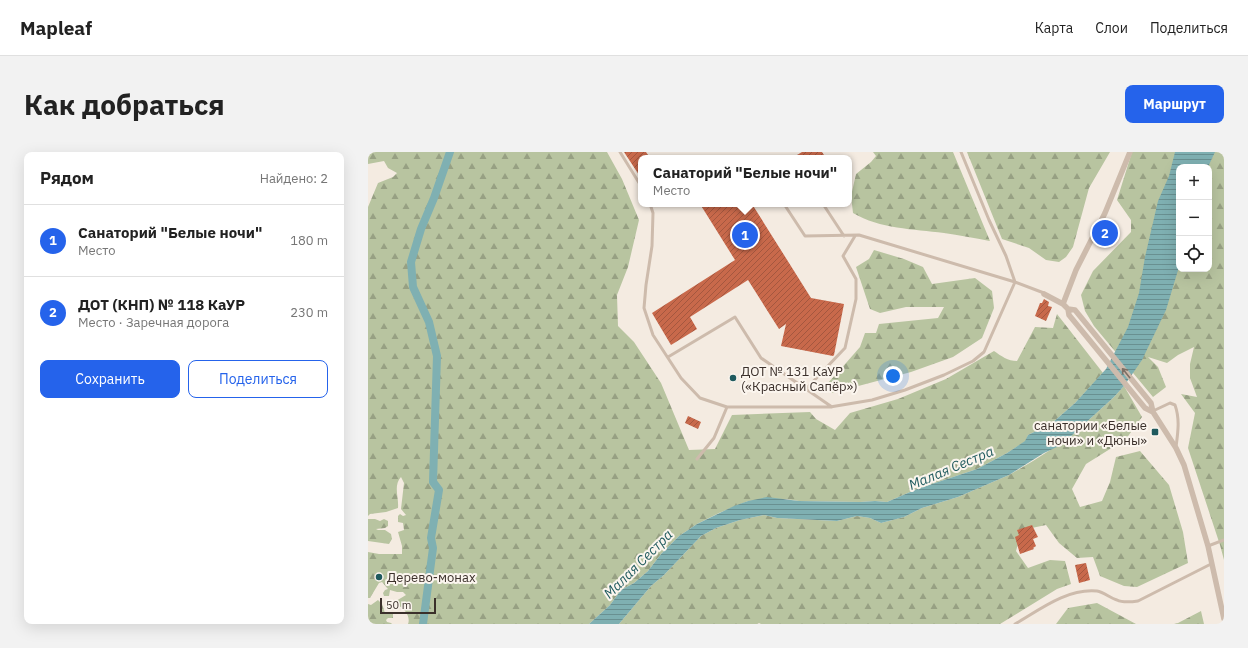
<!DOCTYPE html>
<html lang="ru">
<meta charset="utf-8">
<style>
body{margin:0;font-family:"IBM Plex Sans",sans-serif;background:#f2f2f2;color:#222}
.controls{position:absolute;right:12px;top:12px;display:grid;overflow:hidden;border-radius:8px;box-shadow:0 4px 16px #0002}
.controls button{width:36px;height:36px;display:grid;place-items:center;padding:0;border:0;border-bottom:1px solid #e0e0e0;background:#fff;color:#222;font:20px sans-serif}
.scale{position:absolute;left:12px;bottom:10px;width:56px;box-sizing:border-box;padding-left:4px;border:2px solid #3b302b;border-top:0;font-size:11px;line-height:14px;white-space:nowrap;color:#3b302b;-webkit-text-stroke:3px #fbf5ee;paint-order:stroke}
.you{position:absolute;left:525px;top:224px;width:14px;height:14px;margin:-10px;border:3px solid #fff;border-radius:50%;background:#1a73e8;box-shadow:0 0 0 6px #1a73e833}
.badge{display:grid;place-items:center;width:26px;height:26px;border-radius:50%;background:#2563eb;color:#fff;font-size:13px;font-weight:700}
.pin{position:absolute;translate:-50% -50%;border:2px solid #fff;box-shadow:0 1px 4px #0006}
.popup{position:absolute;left:270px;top:3px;width:214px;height:52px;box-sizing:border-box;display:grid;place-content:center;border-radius:8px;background:#fff;filter:drop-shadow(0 1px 3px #0005);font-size:13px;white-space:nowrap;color:#767676}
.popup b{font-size:15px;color:#222}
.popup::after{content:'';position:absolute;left:50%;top:100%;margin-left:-8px;border:8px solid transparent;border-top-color:#fff}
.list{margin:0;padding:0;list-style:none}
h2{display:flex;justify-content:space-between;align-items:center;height:52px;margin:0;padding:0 16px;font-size:17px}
h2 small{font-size:13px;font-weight:400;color:#767676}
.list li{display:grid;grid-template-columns:26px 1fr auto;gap:12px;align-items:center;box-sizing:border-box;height:72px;padding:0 16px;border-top:1px solid #e0e0e0}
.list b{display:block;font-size:15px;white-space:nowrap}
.list p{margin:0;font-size:13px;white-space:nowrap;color:#767676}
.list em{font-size:13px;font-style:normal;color:#767676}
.actions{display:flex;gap:8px;padding:12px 16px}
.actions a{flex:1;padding:9px 0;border:1px solid #2563eb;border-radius:8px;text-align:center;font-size:14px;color:#2563eb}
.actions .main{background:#2563eb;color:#fff}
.icon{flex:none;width:22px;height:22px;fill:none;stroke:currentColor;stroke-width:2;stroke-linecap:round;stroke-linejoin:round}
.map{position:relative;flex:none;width:856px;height:472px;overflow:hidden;border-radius:8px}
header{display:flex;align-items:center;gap:24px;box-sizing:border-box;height:56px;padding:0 20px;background:#fff;border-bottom:1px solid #e0e0e0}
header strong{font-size:19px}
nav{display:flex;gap:22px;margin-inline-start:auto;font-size:14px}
.intro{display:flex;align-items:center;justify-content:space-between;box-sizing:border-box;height:96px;padding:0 24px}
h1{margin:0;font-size:28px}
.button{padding:10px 18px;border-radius:8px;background:#2563eb;color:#fff;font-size:14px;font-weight:700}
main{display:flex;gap:24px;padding:0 24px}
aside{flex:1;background:#fff;border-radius:8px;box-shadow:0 4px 16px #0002}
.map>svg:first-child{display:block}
.forest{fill:url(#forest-firs);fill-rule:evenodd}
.water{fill:url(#water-rules)}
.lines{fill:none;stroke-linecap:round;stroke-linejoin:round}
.canal{stroke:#7fb0b2;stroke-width:8}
.building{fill:url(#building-hatch)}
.lane{stroke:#cdbbac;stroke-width:3}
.street{stroke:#cdbbac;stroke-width:5.5}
.oneway{stroke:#7d6f65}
.poi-dot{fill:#1f5a5e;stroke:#fbf5ee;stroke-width:1.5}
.labels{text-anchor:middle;stroke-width:4;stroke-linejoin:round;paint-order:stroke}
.poi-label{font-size:13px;fill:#3b302b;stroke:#fbf5ee;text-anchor:start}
.water-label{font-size:14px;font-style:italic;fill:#1f5a5e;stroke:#fbf5ee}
</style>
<header>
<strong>Mapleaf</strong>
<nav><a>Карта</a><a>Слои</a><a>Поделиться</a></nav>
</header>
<div class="intro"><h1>Как добраться</h1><a class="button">Маршрут</a></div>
<main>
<aside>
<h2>Рядом<small>Найдено: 2</small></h2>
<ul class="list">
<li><span class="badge">1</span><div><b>Санаторий &quot;Белые ночи&quot;</b><p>Место</p></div><em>180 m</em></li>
<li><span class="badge">2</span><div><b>ДОТ (КНП) № 118 КаУР</b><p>Место · Заречная дорога</p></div><em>230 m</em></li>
</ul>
<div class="actions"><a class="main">Сохранить</a><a>Поделиться</a></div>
</aside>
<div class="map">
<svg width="856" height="472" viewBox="0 0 856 472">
<defs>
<pattern id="forest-firs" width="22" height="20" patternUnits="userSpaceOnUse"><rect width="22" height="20" fill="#b8c4a0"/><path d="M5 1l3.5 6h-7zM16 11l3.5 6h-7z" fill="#97a083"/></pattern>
<pattern id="water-rules" width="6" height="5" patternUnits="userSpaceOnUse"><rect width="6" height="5" fill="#7fb0b2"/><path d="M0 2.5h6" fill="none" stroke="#699091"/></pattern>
<pattern id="building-hatch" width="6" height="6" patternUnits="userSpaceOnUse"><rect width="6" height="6" fill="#c8694b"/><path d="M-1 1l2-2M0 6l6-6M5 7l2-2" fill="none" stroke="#a4573f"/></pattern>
</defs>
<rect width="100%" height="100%" fill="#f4ebe1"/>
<path class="forest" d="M 0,0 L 239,0 L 254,27 L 271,68 L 260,115 L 249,143 L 250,174 L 266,190 L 293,231 L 321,298 L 347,297 L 364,263 L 442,260 L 448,267 L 467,278 L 482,261 L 530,247 L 578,227 L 626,199 C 633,204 640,209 649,209 L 667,175 L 685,176 L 689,162 L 735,221 L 707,251 L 684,271 L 660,283 L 658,289 L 639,301 L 609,317 L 549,337 L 519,350 L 507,349 L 492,350 L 431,349 L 418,347 L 380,349 L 351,361 L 329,372 L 311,384 L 293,402 L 280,419 L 266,431 L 253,438 L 242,453 L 221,472 L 40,472 C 43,464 36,456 28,452 L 28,449 L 38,443 L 35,440 L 29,440 L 22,438 L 21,444 L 16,444 L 15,441 L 17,438 L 20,437 L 14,430 L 11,431 L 2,446 L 0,446 L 0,400 L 11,402 L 34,402 L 34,394 L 30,380 L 36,378 L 35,371 L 30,370 L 30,364 L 32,362 L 35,364 L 38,363 L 33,357 L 36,331 L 33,325 C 25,334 31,345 30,356 L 18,360 L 2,362 L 0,364 L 0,55 L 10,31 L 25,25 L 29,21 L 20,16 L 16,9 L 0,12 Z
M 505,0 L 585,0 L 622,89 C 606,86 591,83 576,81 C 545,77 512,77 485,61 L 483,44 L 488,22 L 503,10 L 508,4 Z
M 599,0 L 742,0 L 721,36 L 705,95 L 698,105 L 691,110 L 678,108 L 661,96 L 634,87 Z
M 764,0 L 856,0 L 856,408 L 852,393 L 820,296 L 827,261 L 813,242 L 829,245 L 822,226 L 822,212 L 826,195 L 810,203 L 799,211 L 780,205 L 790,215 L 798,235 L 785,245 L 726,174 L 717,159 L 713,143 L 725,119 L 763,80 L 763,68 L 749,48 ZM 811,15 L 841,15 L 841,117 L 811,117 Z
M 506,98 L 536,107 L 555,115 L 564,132 L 607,126 L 624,139 L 626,156 L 614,186 L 585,205 L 543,220 L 464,241 L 457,234 L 471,219 L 492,195 L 497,181 L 508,181 L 511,172 L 570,166 L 576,155 L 538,155 L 512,161 L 502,157 L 488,115 L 501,107 Z
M 756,234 L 774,265 L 758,287 L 718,312 L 704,337 L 712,355 L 734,349 L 742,330 L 748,305 L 772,299 L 801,333 L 815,380 L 820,411 L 769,435 L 756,434 L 732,424 L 725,405 L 709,406 L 691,391 L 678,373 L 654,378 L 648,399 L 660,416 L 682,408 L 697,409 L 703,432 L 689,437 L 632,472 L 393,472 L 391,471 L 389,472 L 251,472 L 283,434 L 296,423 L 333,384 L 348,376 L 372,368 L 396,363 L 409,366 L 469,369 L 489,364 L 502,366 L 513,371 L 536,365 L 554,356 L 590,345 L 641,323 L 665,309 L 701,286 L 746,245 Z
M 0,367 L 7,367 L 12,369 L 16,367 L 20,369 L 20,374 L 17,376 L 8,377 L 10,378 L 17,378 L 23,382 L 24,387 L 21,392 L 0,389 Z
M 10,448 L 14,452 L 17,461 L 25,462 L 25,466 L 20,466 L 18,468 L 19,470 L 23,471 L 24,472 L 0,472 L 0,452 L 3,453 Z
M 729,451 L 768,472 L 688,472 L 700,456 Z
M 833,459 L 836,472 L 806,472 L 810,471 Z"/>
<path class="water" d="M 807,0 L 847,0 L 840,15 L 811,15 L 811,115 L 798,158 L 774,208 L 756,234 L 746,245 L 701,286 L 689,295 L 676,301 L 641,323 L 590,345 L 554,356 L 536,365 L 513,371 L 502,366 L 489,364 L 469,369 L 409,366 L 396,363 L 372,368 L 348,376 L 333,384 L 296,423 L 283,434 L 251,472 L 221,472 L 242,453 L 253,438 L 266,431 L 280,419 L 293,402 L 311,384 L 329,372 L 366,354 L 380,349 L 399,345 L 431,349 L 492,350 L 507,349 L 519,350 L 549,337 L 609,317 L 639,301 L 657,289 L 660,283 L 684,271 L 707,251 L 738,217 L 760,175 L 771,141 L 777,105 L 790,49 L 801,24 Z"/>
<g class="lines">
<path class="canal" d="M 55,472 L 65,396 L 63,386 L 71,338 L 65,330 L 69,204 L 61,170 L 45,135 L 43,110 L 53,77 L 66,46 L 82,0"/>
</g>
<path class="building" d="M 256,0 L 278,0 L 282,6 L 273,6 L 273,26 Z
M 434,0 L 454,0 L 458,6 L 424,6 Z
M 332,52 L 384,52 L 443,146 L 476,152 L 466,203 L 465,204 L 413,194 L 418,172 L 411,177 L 380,128 L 322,165 L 329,177 L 303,193 L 284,161 L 367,108 Z
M 676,147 L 681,150 L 680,154 L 684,155 L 678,169 L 667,164 L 672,151 L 674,151 Z
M 320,264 L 333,270 L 330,277 L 317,271 Z
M 664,373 L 670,385 L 665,387 L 668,394 L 665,396 L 666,397 L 652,402 L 647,385 L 651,383 L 649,378 Z
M 718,411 L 722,428 L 711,431 L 707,413 Z"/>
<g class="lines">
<path class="lane" d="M 252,0 L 273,34
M 282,52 L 285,61 L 284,94 L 278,133 L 276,156 L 285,183 L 313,226 L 332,246 L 359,255 L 462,255 L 504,248 L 537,238 L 576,223 L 605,209 L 616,200 L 647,130 L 638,104 L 621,68 L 593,0
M 416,52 L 437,84 L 491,83 L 647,130 L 676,141
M 455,52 L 476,84
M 300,205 L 367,165 L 393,206 L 464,255
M 438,237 L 477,196 L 488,147 L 488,127 L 475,104 L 487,84
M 785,259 L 802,251 L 807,253 C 812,267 810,280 808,295
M 329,307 L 346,286 L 359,255
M 840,394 L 856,388
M 647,472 C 671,458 699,436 729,439 C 736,440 742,446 749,448 C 755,451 763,450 770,449 L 843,412"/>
<path class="street" d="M 676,142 L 695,152 L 700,157 L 707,158 L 783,251 L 785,260 L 808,296 L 816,313 L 840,394 L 856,467
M 695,152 L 708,118 L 737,61 L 762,0
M 700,157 L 701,163 L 777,256 L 785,260"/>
</g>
<defs><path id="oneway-shaft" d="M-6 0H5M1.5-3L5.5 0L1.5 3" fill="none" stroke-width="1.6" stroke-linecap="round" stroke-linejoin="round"/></defs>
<use class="oneway" href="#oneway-shaft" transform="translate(758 221) rotate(-129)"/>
<g class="poi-dot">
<circle cx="365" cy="226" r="4"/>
<rect x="783" y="276" width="8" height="8" rx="2"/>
<circle cx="11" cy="425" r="4"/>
</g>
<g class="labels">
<g class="poi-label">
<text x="373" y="224">ДОТ № 131 КаУР<tspan x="373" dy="15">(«Красный Сапёр»)</tspan></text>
<text x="779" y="278" text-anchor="end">санатории «Белые<tspan x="779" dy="15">ночи» и «Дюны»</tspan></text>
<text x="19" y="430">Дерево-монах</text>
</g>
<g class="water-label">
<text transform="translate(583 316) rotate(-23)" y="5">Малая Сестра</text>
<text transform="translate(270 412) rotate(-45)" y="5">Малая Сестра</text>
</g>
</g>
</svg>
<div class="controls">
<button>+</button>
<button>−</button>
<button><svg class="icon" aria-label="locate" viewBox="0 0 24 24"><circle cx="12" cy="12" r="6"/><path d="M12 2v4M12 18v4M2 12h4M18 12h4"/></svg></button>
</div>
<div class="scale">50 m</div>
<div class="you"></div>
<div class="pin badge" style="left:377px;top:83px">1</div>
<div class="popup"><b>Санаторий &quot;Белые ночи&quot;</b>Место</div>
<div class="pin badge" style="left:737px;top:81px">2</div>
</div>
</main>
